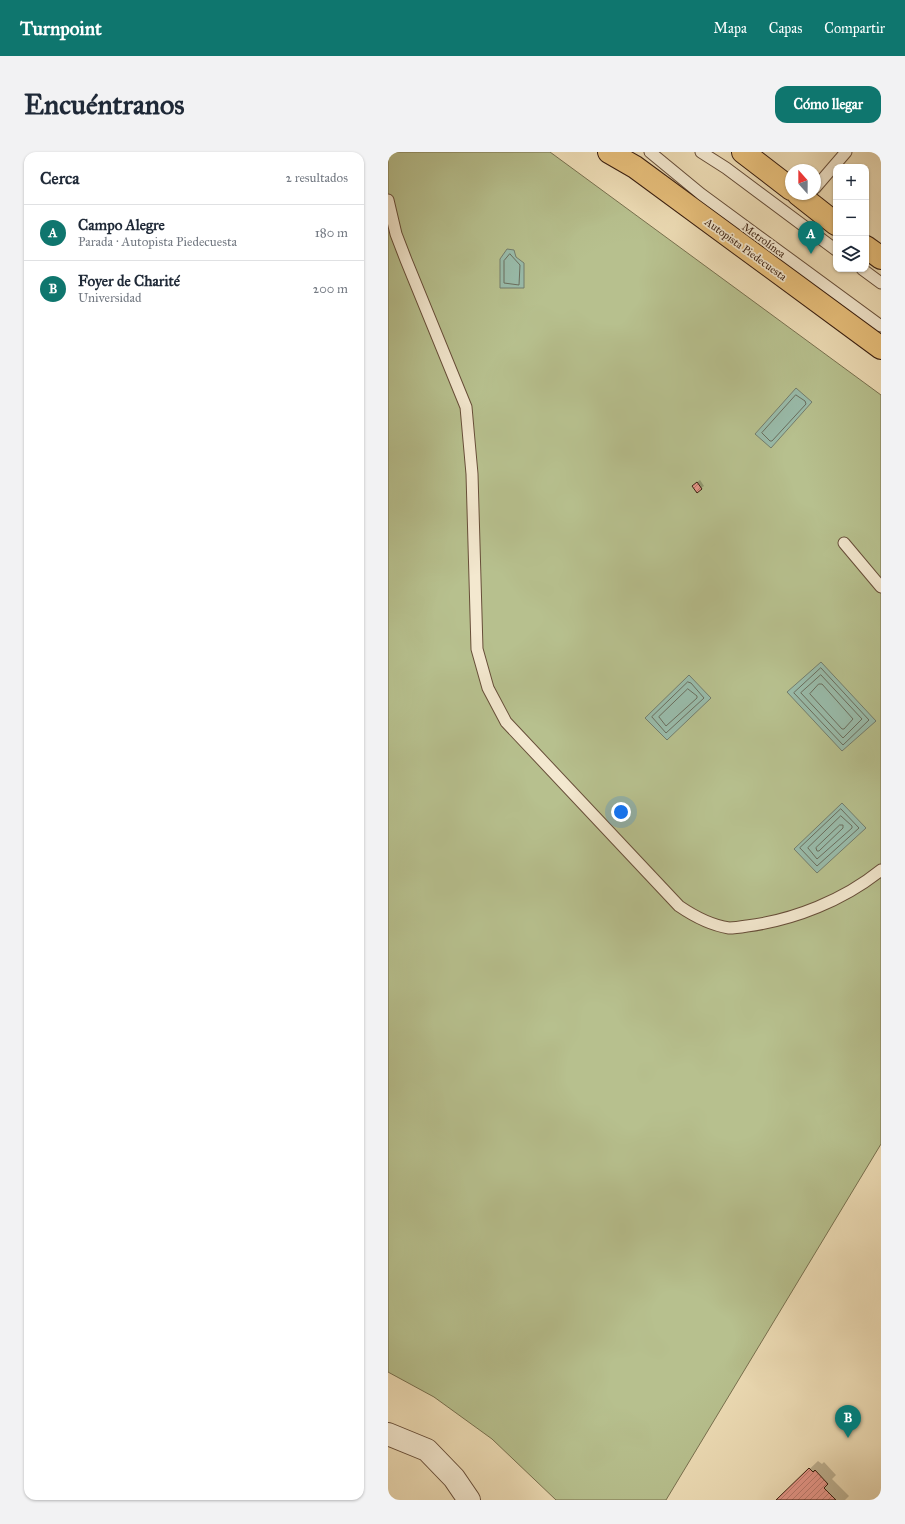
<!DOCTYPE html>
<html lang="es">
<meta charset="utf-8">
<style>
body{margin:0;font-family:"IM FELL Great Primer",serif;background:#f2f2f3;color:#1f2937}
.controls{position:absolute;right:12px;top:12px;display:grid;overflow:hidden;border-radius:8px;box-shadow:0 1px 3px #0004}
.controls button{width:36px;height:36px;display:grid;place-items:center;padding:0;border:0;border-bottom:1px solid #e0e1e3;background:#fff;color:#1f2937;font:20px sans-serif}
.compass{position:absolute;left:397px;top:12px;width:36px;height:36px;border-radius:50%;background:#fff;box-shadow:0 1px 3px #0004;rotate:339deg}
.you{position:absolute;left:233px;top:660px;width:14px;height:14px;margin:-10px;border:3px solid #fff;border-radius:50%;background:#1a73e8;box-shadow:0 0 0 6px #1a73e833}
.badge{display:grid;place-items:center;width:26px;height:26px;border-radius:50%;background:#0f766e;color:#fff;font-size:13px;font-weight:700}
.pin{position:absolute;translate:-50% -33px;filter:drop-shadow(0 1px 2px #0008)}
.pin::after{content:'';position:absolute;top:21px;width:14px;height:12px;background:inherit;clip-path:polygon(0 0,100% 0,50% 100%)}
.list{margin:0;padding:0;list-style:none}
h2{display:flex;justify-content:space-between;align-items:center;height:52px;margin:0;padding:0 16px;font-size:17px}
h2 small{font-size:13px;font-weight:400;color:#747a83}
.list li{display:grid;grid-template-columns:26px 1fr auto;gap:12px;align-items:center;box-sizing:border-box;height:56px;padding:0 16px;border-top:1px solid #e0e1e3}
.list b{display:block;font-size:15px;white-space:nowrap}
.list p{margin:0;font-size:13px;white-space:nowrap;color:#747a83}
.list em{font-size:13px;font-style:normal;color:#747a83}
.icon{flex:none;width:22px;height:22px;fill:none;stroke:currentColor;stroke-width:2;stroke-linecap:round;stroke-linejoin:round}
.map{position:relative;flex:none;width:493px;height:1348px;overflow:hidden;border-radius:12px}
header{display:flex;align-items:center;gap:24px;box-sizing:border-box;height:56px;padding:0 20px;background:#0f766e;color:#fff}
header strong{font-size:19px}
nav{display:flex;gap:22px;margin-inline-start:auto;font-size:14px}
.intro{display:flex;align-items:center;justify-content:space-between;box-sizing:border-box;height:96px;padding:0 24px}
h1{margin:0;font-size:28px}
.button{padding:10px 18px;border-radius:12px;background:#0f766e;color:#fff;font-size:14px;font-weight:700}
main{display:flex;gap:24px;padding:0 24px}
aside{flex:1;background:#fff;border-radius:12px;box-shadow:0 1px 3px #0004}
.map>svg:first-child{display:block}
.park{fill:#b7c08e;stroke:#78704f}
.water{fill:#99bcab;stroke:#737d6d}
.shadow{fill:#0003}
.lines{fill:none;stroke-linecap:round;stroke-linejoin:round}
.shore{stroke:#6a6e5e;stroke-width:1}
.building{fill:url(#building-hatch);stroke:#3a1f10}
.lane-casing{stroke:#674e39;stroke-width:13}
.street-casing{stroke:#674e39;stroke-width:24}
.highway-casing{stroke:#3a1f10;stroke-width:24}
.lane{stroke:#f3e8cf;stroke-width:11}
.street{stroke:#f3e8cf;stroke-width:22}
.highway{stroke:#e6be7a;stroke-width:22}
.labels{text-anchor:middle;stroke-width:3.5;stroke-linejoin:round;paint-order:stroke}
.street-label{font-size:11px;fill:#3a1f10;stroke:#f3e8cf}
</style>
<header>
<strong>Turnpoint</strong>
<nav><a>Mapa</a><a>Capas</a><a>Compartir</a></nav>
</header>
<div class="intro"><h1>Encuéntranos</h1><a class="button">Cómo llegar</a></div>
<main>
<aside>
<h2>Cerca<small>2 resultados</small></h2>
<ul class="list">
<li><span class="badge">A</span><div><b>Campo Alegre</b><p>Parada · Autopista Piedecuesta</p></div><em>180 m</em></li>
<li><span class="badge">B</span><div><b>Foyer de Charité</b><p>Universidad</p></div><em>200 m</em></li>
</ul>
</aside>
<div class="map">
<svg width="493" height="1348" viewBox="0 0 493 1348">
<defs>
<pattern id="building-hatch" width="6" height="6" patternUnits="userSpaceOnUse"><rect width="6" height="6" fill="#e7978a"/><path d="M-1 1l2-2M0 6l6-6M5 7l2-2" fill="none" stroke="#bc7b6f"/></pattern>
</defs>
<rect width="100%" height="100%" fill="#eddcb5"/>
<filter id="stains"><feTurbulence type="fractalNoise" baseFrequency=".005" numOctaves="4"/><feColorMatrix values="0 0 0 0 .2 0 0 0 0 .09 0 0 0 0 .02 0 0 0 .5 -.17"/></filter>
<radialGradient id="worn" r=".72"><stop offset=".6" stop-color="#630" stop-opacity="0"/><stop offset="1" stop-color="#630" stop-opacity=".3"/></radialGradient>
<path class="park" d="M 0,0 L 162,0 L 493,243 L 493,992 L 278,1348 L 168,1348 L 104,1287 L 46,1245 L 0,1220 Z"/>
<path class="water" d="M 119,97 L 126,98 L 128,105 L 136,111 L 136,136 L 112,136 L 112,107 Z
M 408,236 L 424,250 L 383,296 L 367,282 Z
M 433,510 L 488,569 L 454,599 L 399,540 Z
M 301,523 L 323,546 L 279,588 L 257,566 Z
M 454,651 L 478,676 L 429,721 L 406,697 Z"/>
<path class="shadow" d="M 312,328 L 316,334 L 309,339 L 308,331 Z
M 430,1309 L 434,1312 L 436,1310 L 448,1323 L 444,1327 L 461,1344 L 457,1348 L 389,1348 Z"/>
<g class="lines">
<path class="shore" d="M 122,102 L 132,113 L 131,133 L 116,131 L 116,109 Z
M 408,243 L 417,249 L 418,252 L 384,289 L 382,289 L 374,281 Z
M 433,516 L 481,568 L 455,593 L 406,541 Z
M 433,523 L 474,567 L 455,586 L 413,541 Z
M 300,530 L 303,531 L 316,546 L 278,581 L 264,565 Z
M 431,532 L 434,532 L 465,567 L 456,577 L 454,577 L 422,542 Z
M 300,537 L 309,544 L 309,546 L 278,574 L 271,565 Z
M 453,657 L 471,676 L 429,714 L 412,696 Z
M 453,664 L 464,674 L 464,676 L 429,707 L 420,696 Z
M 452,673 L 455,673 L 455,676 L 431,699 L 429,699 L 428,696 Z"/>
</g>
<path class="building" d="M 309,330 L 314,337 L 309,341 L 304,334 Z
M 421,1316 L 425,1320 L 427,1318 L 440,1332 L 436,1336 L 448,1348 L 388,1348 Z"/>
<g class="lines">
<g class="lane-casing">
<path id="lane" d="M 262,0 L 313,42 L 493,174
M 313,0 L 338,16 L 448,98
M 427,36 L 458,0
M 0,48 L 8,82 L 18,108 L 78,255 L 84,322 L 89,497 L 100,536 L 118,570 L 291,754 C 307,765 322,773 341,776 C 347,776 353,775 359,774 C 406,768 456,748 493,718
M 474,117 L 493,131
M 456,391 L 493,435"/>
</g>
<g class="street-casing">
<path id="street" d="M 0,1282 L 39,1298 L 66,1326 L 81,1348"/>
</g>
<g class="highway-casing">
<path id="highway" d="M 221,0 L 247,15 L 493,196
M 355,0 L 403,37
M 410,42 L 448,72
M 478,95 L 493,106"/>
</g>
<use href="#lane" class="lane"/>
<use href="#street" class="street"/>
<use href="#highway" class="highway"/>
</g>
<g class="labels">
<g class="street-label">
<text transform="translate(376 88) rotate(36)" y="4">Metrolínea</text>
<text transform="translate(358 97) rotate(36)" y="4">Autopista Piedecuesta</text>
</g>
</g>
<rect width="100%" height="100%" filter="url(#stains)"/>
<rect width="100%" height="100%" fill="url(#worn)"/>
</svg>
<div class="controls">
<button>+</button>
<button>−</button>
<button><svg class="icon" aria-label="layers" viewBox="0 0 24 24"><path d="M12 4l9 5-9 5-9-5zM3 14l9 5 9-5"/></svg></button>
</div>
<svg class="compass" viewBox="-18 -18 36 36"><path d="M0-13l5 13h-10z" fill="#e53935"/><path d="M0 13l5-13h-10z" fill="#747a83"/></svg>
<div class="you"></div>
<div class="pin badge" style="left:423px;top:102px">A</div>
<div class="pin badge" style="left:460px;top:1286px">B</div>
</div>
</main>
